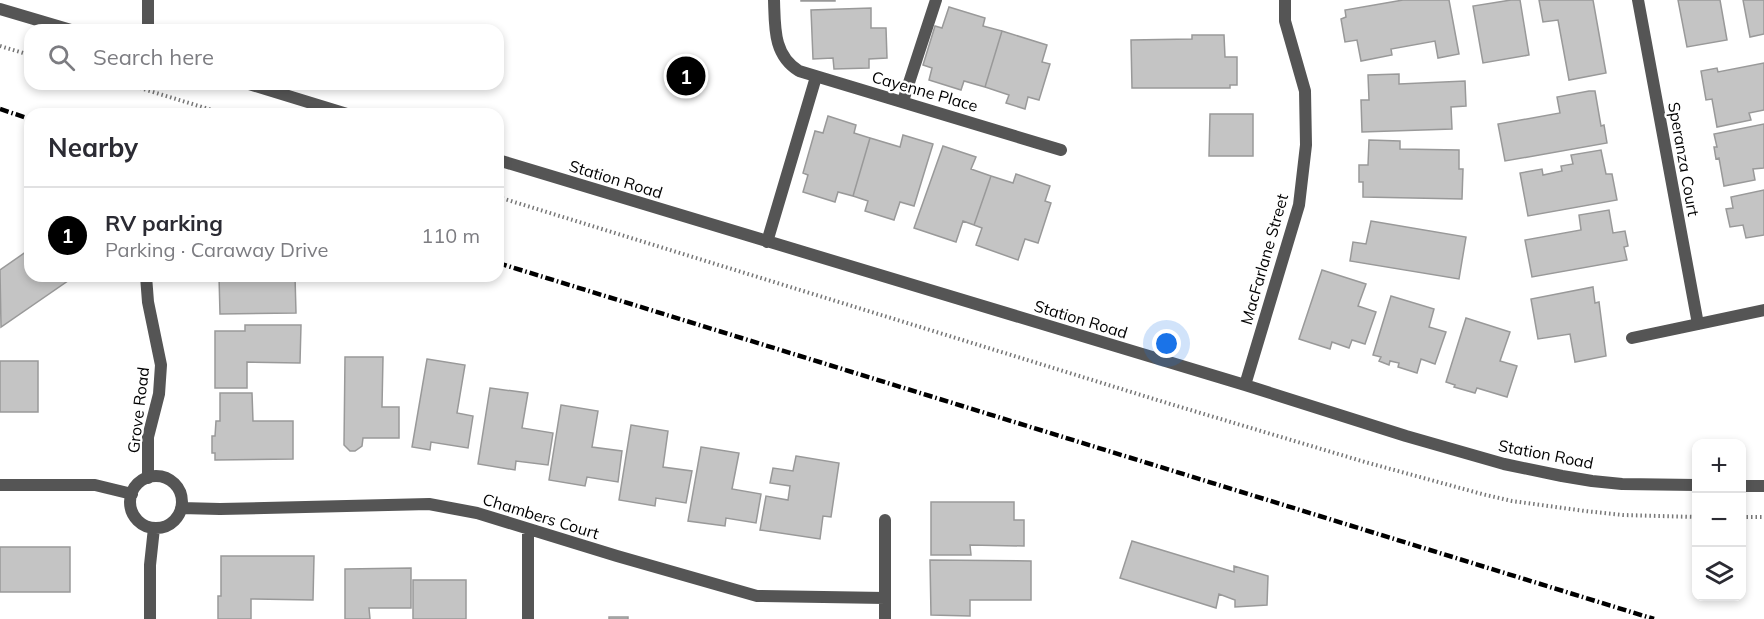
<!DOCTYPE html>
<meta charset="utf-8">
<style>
body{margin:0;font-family:Mulish,sans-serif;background:#f7f7f7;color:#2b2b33}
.controls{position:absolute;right:18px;bottom:18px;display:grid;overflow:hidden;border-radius:12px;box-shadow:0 3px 9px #0003}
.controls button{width:54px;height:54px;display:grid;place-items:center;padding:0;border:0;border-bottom:2px solid #e1e1e2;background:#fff;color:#2b2b33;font:30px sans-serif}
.you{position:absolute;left:1167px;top:344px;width:21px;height:21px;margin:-15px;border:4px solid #fff;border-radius:50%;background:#1a73e8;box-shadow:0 0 0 9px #1a73e833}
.badge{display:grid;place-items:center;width:39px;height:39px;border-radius:50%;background:#000;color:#fff;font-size:20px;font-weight:700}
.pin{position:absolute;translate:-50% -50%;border:3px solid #fff;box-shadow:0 2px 6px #0006}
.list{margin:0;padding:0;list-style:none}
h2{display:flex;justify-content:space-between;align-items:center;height:78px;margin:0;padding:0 24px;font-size:26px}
h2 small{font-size:20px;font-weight:400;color:#7c7c81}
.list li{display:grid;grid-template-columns:39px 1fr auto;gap:18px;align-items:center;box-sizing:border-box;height:96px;padding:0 24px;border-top:2px solid #e1e1e2}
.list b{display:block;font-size:22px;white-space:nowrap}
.list p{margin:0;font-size:20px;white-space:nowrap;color:#7c7c81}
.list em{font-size:20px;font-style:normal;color:#7c7c81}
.icon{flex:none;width:33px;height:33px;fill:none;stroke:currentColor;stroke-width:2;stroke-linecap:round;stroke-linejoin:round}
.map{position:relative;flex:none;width:1764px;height:619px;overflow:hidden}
.search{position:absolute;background:#fff;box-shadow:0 3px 9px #0003;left:24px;top:24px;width:480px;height:66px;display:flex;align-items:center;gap:15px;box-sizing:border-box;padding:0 21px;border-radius:18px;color:#7c7c81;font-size:22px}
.panel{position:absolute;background:#fff;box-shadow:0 3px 9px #0003;left:24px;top:108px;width:480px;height:174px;border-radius:18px}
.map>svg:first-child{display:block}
.building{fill:#c4c4c4;stroke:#999;stroke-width:1.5}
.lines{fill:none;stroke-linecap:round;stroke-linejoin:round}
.path{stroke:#777;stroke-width:4;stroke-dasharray:1.5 3;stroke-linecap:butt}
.service{stroke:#555;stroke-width:12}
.minor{stroke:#555;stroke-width:12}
.rail{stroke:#000;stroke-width:4.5;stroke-dasharray:9 3 1.5 3;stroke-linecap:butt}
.labels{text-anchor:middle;stroke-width:4.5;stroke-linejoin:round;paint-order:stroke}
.street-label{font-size:16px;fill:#000;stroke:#fff}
</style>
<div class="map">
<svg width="1764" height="619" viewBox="0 0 1764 619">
<rect width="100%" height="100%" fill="#fff"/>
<path class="building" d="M 801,0 L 835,0 L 835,1 L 801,1 Z
M 1403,0 L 1449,0 L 1459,54 L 1438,58 L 1435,41 L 1391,49 L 1392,55 L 1361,61 L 1357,40 L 1345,42 L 1341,19 L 1346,17 L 1345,10 Z
M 1511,0 L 1520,0 L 1529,55 L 1483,63 L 1473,6 Z
M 1539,0 L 1593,0 L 1606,73 L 1569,80 L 1558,20 L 1543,22 Z
M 1678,0 L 1720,0 L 1727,40 L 1687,47 Z
M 1743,0 L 1764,0 L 1764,34 L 1750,37 Z
M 949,7 L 985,18 L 983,26 L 1002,31 L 985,87 L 964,81 L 961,90 L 929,80 L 932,68 L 923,65 L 935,26 L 942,28 Z
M 871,8 L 871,28 L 886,28 L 887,58 L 869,59 L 869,68 L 834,69 L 833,58 L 813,59 L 811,10 Z
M 1002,31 L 1047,45 L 1042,62 L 1050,64 L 1039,100 L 1028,97 L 1025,109 L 1006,103 L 1009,95 L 985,87 Z
M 1192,35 L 1224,35 L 1225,57 L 1237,57 L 1237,85 L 1230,85 L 1230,88 L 1132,88 L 1131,40 L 1192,39 Z
M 1764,63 L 1764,110 L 1749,113 L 1751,120 L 1717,127 L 1712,99 L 1706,100 L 1701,71 L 1717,68 L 1718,72 Z
M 1399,74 L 1399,84 L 1465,81 L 1466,106 L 1451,107 L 1452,129 L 1362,132 L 1361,100 L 1369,100 L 1368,75 Z
M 1589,91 L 1595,91 L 1601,126 L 1604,125 L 1607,143 L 1505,161 L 1498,124 L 1560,113 L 1557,97 Z
M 1210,114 L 1253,114 L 1253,156 L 1209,156 Z
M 828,116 L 856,125 L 854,133 L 870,138 L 853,196 L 838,192 L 835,202 L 803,192 L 808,175 L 803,173 L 815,131 L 823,133 Z
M 1764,124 L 1764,168 L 1753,169 L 1755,180 L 1724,186 L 1719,158 L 1716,159 L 1714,147 L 1717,147 L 1714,134 Z
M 903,135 L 933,144 L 914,206 L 900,202 L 894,220 L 865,211 L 868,201 L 853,196 L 870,138 L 900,147 Z
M 1369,140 L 1400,141 L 1400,149 L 1459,150 L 1459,169 L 1463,169 L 1462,199 L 1363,197 L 1363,182 L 1359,182 L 1359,165 L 1368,165 Z
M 943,146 L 976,157 L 971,169 L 991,176 L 974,225 L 963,221 L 956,242 L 914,228 Z
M 1601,150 L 1606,174 L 1612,174 L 1617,200 L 1528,216 L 1520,173 L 1542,169 L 1543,175 L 1562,171 L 1561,166 L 1573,164 L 1571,155 Z
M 1016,174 L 1050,186 L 1045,201 L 1051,203 L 1038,243 L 1025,239 L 1018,260 L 976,245 L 982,228 L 974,225 L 991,176 L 1013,183 Z
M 1764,190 L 1764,235 L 1746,238 L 1743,225 L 1730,227 L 1726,209 L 1733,208 L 1731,197 Z
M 1609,210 L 1613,233 L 1625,231 L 1628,246 L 1624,247 L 1627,260 L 1532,277 L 1525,240 L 1581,230 L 1579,215 Z
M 1371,221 L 1466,237 L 1459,279 L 1350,261 L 1353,242 L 1366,244 Z
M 30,249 L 30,276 L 75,276 L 1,327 L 0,270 Z
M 1322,270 L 1366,284 L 1358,306 L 1376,312 L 1365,344 L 1352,340 L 1349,348 L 1332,342 L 1330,349 L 1299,339 Z
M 219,276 L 295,276 L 296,313 L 220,314 Z
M 1593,287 L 1595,303 L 1599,302 L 1606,356 L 1575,362 L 1570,334 L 1538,339 L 1531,299 Z
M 1391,296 L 1434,309 L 1429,327 L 1446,332 L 1435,364 L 1421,359 L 1417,373 L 1398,367 L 1399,363 L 1390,361 L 1389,365 L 1379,361 L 1381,357 L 1373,355 Z
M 1466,318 L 1510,332 L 1500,361 L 1517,366 L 1507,397 L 1477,388 L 1475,393 L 1454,387 L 1455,385 L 1446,382 Z
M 245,325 L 301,325 L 300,363 L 247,362 L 247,388 L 215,388 L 215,331 L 245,331 Z
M 345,357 L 383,357 L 382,407 L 399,407 L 399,438 L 363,438 L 362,446 L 355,451 L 350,451 L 344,445 Z
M 427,359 L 465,365 L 457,413 L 473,416 L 468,448 L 431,442 L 430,450 L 412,447 Z
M 0,361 L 38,361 L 38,412 L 0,412 Z
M 490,388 L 528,393 L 522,428 L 553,433 L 548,465 L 516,461 L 515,470 L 478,464 Z
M 220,393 L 252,393 L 253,421 L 293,421 L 293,459 L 215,460 L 215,453 L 212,453 L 212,436 L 215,436 L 216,421 L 220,421 Z
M 561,405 L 598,411 L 592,447 L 622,451 L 618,482 L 587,477 L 585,486 L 549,480 Z
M 631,425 L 668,431 L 663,467 L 692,471 L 686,503 L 656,498 L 655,506 L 619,500 Z
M 701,447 L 739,453 L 732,489 L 761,494 L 756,523 L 726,518 L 725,526 L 688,521 Z
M 796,456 L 839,463 L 831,517 L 823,516 L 820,539 L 760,530 L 766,496 L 788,500 L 790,486 L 770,483 L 773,468 L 793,471 Z
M 931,502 L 1014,502 L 1014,520 L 1024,520 L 1024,546 L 970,545 L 971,555 L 931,555 Z
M 1132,541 L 1234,572 L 1234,566 L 1268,576 L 1267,605 L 1235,607 L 1235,600 L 1219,594 L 1216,608 L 1120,578 Z
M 0,547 L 70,547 L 70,592 L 0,592 Z
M 221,556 L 314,556 L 313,600 L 251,599 L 251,619 L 218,619 L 218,596 L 221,596 Z
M 930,560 L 1031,561 L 1031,600 L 970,600 L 970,616 L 931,615 Z
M 411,568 L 411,608 L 369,608 L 370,619 L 345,619 L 345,569 Z
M 413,580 L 466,580 L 466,619 L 413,619 Z
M 609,617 L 628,617 L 628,619 L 609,619 Z"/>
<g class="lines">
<path class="path" d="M 0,46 L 30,55
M 127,84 L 225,114
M 498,197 L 1167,403 L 1365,462 L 1482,494 L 1512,501 L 1585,511 L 1623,515 L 1696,517
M 1742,517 L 1764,517"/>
<path class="service" d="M 146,276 L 148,302 L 161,365 L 159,394 L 148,437 L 148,478"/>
<path class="minor" d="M 774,0 C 775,27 773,55 799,71 L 1061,150
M 1638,0 L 1698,324
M 0,9 L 71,30
M 148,30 L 148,0
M 249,84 L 347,114
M 903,101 L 936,0
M 498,160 L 1245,385 L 1406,436 L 1504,464 L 1562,476 L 1592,481 L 1622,484 L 1696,485
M 767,242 L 816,77
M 1632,338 L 1764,310
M 1245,385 L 1299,205 L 1306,145 L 1305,91 L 1285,21 L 1285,0
M130 502a26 26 0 1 1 52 0a26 26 0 1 1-52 0Z
M 0,485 L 95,485 L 132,494
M 1742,486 L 1764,486
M 181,508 L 220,509 L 429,504 L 477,513 L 617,556 L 757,596 L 885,598
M 885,520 L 885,619
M 528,530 L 528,619
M 150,619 L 150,565 L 154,528"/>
<path class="rail" d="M 0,109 L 30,119
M 498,263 L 1654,619"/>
</g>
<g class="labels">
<g class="street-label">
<text transform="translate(925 91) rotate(16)" y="6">Cayenne Place</text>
<text transform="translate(1684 159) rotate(80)" y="6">Speranza Court</text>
<text transform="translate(616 179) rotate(17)" y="6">Station Road</text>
<text transform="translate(1264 259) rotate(-74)" y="6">MacFarlane Street</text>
<text transform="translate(1081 319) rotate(17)" y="6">Station Road</text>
<text transform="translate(138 410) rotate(-83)" y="6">Grove Road</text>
<text transform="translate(1546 454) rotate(11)" y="6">Station Road</text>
<text transform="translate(541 516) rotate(17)" y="6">Chambers Court</text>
</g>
</g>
</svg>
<div class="controls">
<button>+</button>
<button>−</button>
<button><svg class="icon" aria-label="layers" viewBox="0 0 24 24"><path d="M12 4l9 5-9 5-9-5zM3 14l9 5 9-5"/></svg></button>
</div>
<div class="you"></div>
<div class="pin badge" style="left:686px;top:76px">1</div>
<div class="search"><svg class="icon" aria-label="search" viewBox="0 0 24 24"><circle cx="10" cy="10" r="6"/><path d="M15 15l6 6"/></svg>Search here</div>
<section class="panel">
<h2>Nearby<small></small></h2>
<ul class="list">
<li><span class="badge">1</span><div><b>RV parking</b><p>Parking · Caraway Drive</p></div><em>110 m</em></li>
</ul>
</section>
</div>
